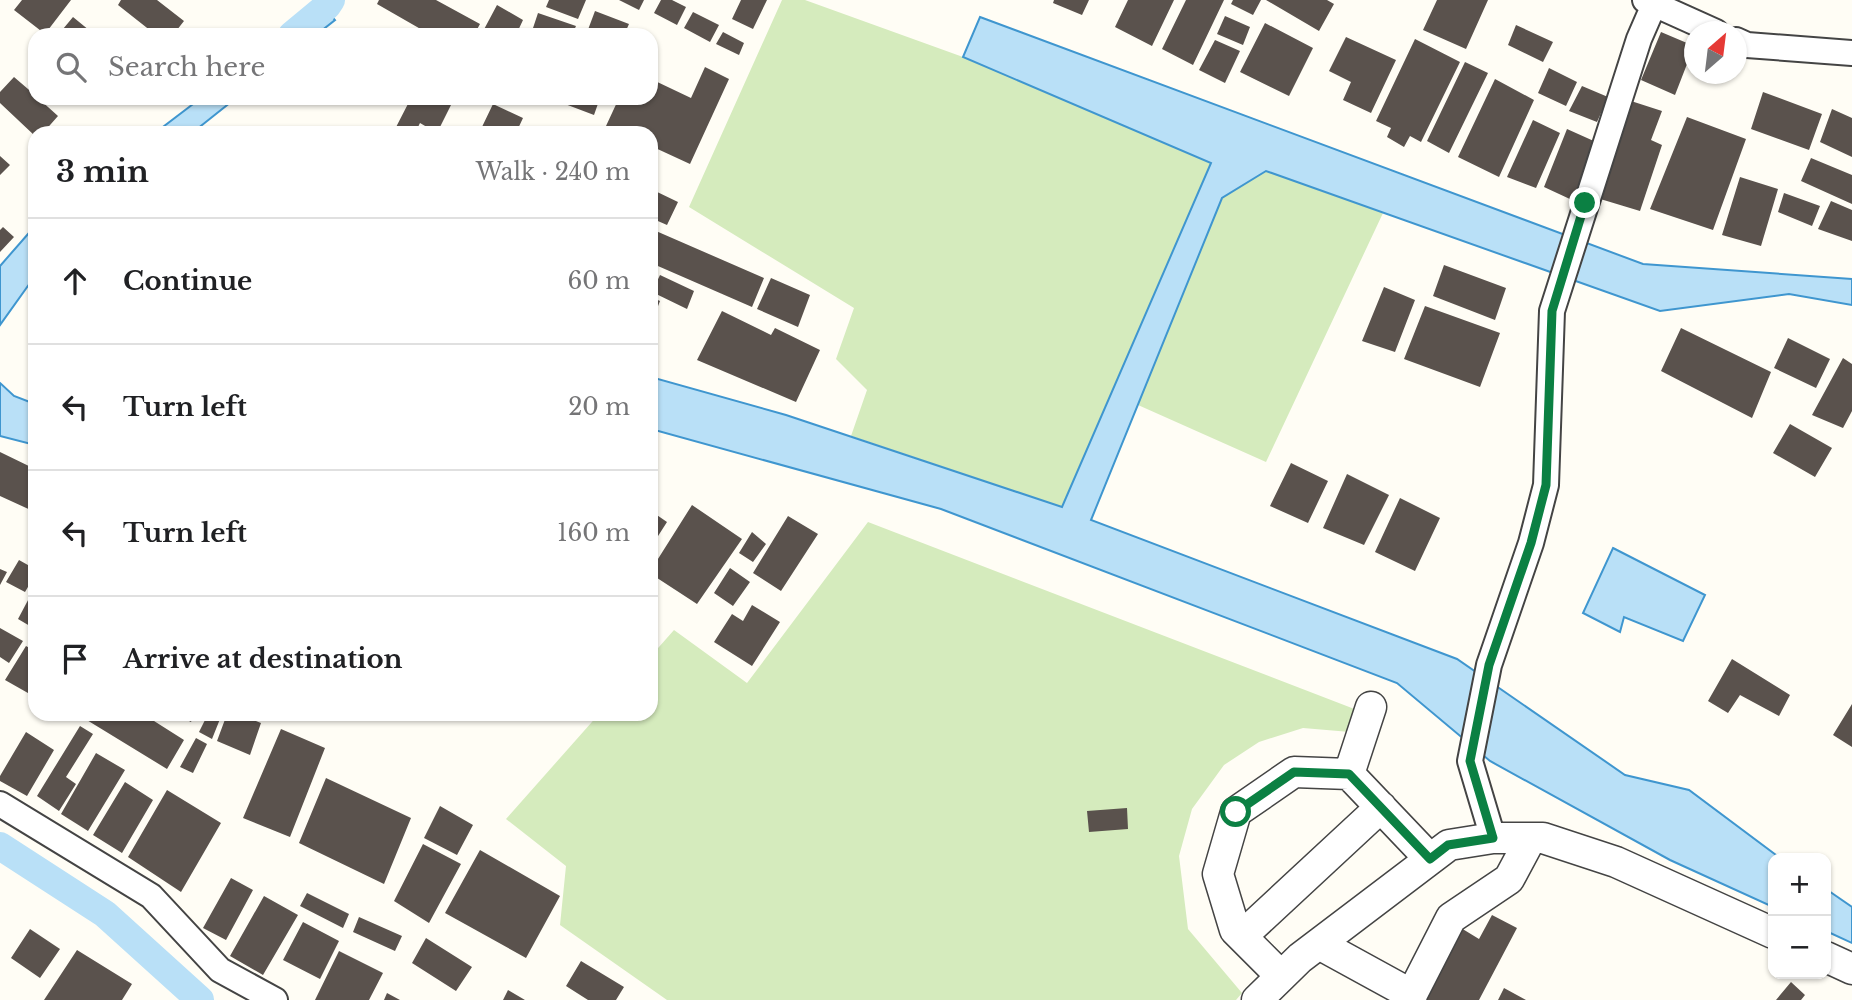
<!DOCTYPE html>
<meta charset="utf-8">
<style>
body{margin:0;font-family:"Libre Baskerville",serif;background:#f2f2f2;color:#202124}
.controls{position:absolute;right:21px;bottom:21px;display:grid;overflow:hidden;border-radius:14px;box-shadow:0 2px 5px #0004}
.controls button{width:63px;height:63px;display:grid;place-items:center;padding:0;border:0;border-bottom:2px solid #e0e0e0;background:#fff;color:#202124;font:35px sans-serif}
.compass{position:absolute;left:1684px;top:21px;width:63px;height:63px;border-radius:50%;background:#fff;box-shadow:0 2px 5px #0004;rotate:28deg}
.stop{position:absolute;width:21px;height:21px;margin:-16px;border:5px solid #0b8043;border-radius:50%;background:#fff}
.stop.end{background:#0b8043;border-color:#fff;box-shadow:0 2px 7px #0008}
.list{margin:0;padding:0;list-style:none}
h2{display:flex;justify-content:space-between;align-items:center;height:91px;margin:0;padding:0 28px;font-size:30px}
h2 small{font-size:23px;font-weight:400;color:#757577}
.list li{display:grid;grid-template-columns:46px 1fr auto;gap:21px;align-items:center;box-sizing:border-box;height:126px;padding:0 28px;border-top:2px solid #e0e0e0}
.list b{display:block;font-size:26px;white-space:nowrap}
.list em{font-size:23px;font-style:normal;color:#757577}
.icon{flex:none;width:38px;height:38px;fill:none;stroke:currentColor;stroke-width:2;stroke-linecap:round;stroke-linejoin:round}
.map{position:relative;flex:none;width:1852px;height:1000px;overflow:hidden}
.search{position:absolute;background:#fff;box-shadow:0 2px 5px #0004;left:28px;top:28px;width:630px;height:77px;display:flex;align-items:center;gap:18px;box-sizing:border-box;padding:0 24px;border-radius:21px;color:#757577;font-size:26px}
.panel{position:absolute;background:#fff;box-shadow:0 2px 5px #0004;left:28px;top:126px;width:630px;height:595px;border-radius:21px}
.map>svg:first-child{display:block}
.green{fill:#d5ebbd}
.water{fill:#b9e0f7;stroke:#3f96cf;stroke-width:2}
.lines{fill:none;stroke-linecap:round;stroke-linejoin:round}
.canal{stroke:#b9e0f7;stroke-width:28}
.building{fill:#5a524d}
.minor-casing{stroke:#444;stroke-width:28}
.tertiary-casing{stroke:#444;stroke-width:33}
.minor{stroke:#fff;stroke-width:24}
.tertiary{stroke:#fff;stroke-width:30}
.route{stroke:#0b8043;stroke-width:9}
</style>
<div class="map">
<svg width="1852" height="1000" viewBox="0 0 1852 1000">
<rect width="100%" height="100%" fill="#fffdf5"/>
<path class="green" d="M 782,0 L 805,0 L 963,57 L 1211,163 L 1062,507 L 851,436 L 867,390 L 836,359 L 854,308 L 689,207 Z
M 1266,171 L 1383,213 L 1266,462 L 1138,405 L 1222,198 Z
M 868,522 L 1357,710 L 1350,732 L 1303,728 L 1259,742 L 1224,765 L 1192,809 L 1179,856 L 1188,929 L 1242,993 L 1236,1000 L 667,1000 L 560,925 L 566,866 L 506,819 L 599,714 L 651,714 L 651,656 L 674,630 L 747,683 Z"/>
<path class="water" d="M 318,1 L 335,20 L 316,35 L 279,35 Z
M 980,17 L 1643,264 L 1852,279 L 1852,305 L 1789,294 L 1660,311 L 1266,171 L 1222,198 L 1091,520 L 1457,659 L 1625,775 L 1689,790 L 1780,858 L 1773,858 L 1773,907 L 1670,860 L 1490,761 L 1397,683 L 941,509 L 651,429 L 651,377 L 786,415 L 1062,507 L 1211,163 L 963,57 Z
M 201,98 L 236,98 L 192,133 L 155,133 Z
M 35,226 L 35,276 L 0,325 L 0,266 Z
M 0,383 L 14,396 L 35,404 L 35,445 L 0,436 Z
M 1613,548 L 1705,595 L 1683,641 L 1624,617 L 1620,632 L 1583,613 Z
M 1826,889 L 1852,907 L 1852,943 L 1826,931 Z"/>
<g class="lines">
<path class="canal" d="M 292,35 L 327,6 L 331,0
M 0,846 L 105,914 L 200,1000"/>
</g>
<path class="building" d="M 22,0 L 71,0 L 45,34 L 14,10 Z
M 121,0 L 157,0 L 184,21 L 173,35 L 156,35 L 118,5 Z
M 379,0 L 436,0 L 480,24 L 474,35 L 431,35 L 377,4 Z
M 549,0 L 586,0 L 578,19 L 546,7 Z
M 619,0 L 644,0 L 639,10 Z
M 661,0 L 672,0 L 686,7 L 677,25 L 654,13 Z
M 741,0 L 767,0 L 753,29 L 732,19 Z
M 1054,0 L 1089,0 L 1082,15 L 1053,3 Z
M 1128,0 L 1174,0 L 1152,46 L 1115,27 Z
M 1186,0 L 1224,0 L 1193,65 L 1162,49 Z
M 1233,0 L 1261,0 L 1253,15 L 1231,4 Z
M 1266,0 L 1327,0 L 1334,4 L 1319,31 Z
M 1437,0 L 1488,0 L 1466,49 L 1423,30 Z
M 497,5 L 523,20 L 516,35 L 481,35 Z
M 595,11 L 629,24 L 624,35 L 586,35 Z
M 693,12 L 719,25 L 710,42 L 684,28 Z
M 538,13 L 576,26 L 572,35 L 531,34 Z
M 1225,16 L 1250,27 L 1243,45 L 1217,34 Z
M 73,17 L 95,35 L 58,35 Z
M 1265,23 L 1313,48 L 1289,96 L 1240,72 Z
M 1516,25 L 1553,42 L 1543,62 L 1508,45 Z
M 723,32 L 744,43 L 739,55 L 716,44 Z
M 1661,32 L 1694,46 L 1675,95 L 1641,80 Z
M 1346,37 L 1396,60 L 1371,113 L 1343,100 L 1351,82 L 1329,71 Z
M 1415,39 L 1460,62 L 1421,142 L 1410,136 L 1404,147 L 1387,137 L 1391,128 L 1376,121 Z
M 1215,40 L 1240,51 L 1225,83 L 1199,70 Z
M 1465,62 L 1488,73 L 1449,153 L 1427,141 Z
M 705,67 L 729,79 L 690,164 L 651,146 L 651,133 L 622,133 L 606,126 L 619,98 L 651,98 L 651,79 L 691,98 Z
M 1549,68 L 1577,82 L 1566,106 L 1538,93 Z
M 14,77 L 35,95 L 35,98 L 38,98 L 58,116 L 43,133 L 35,133 L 35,136 L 0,103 L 0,92 Z
M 1495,79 L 1534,100 L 1499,177 L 1458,157 Z
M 1582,86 L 1608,97 L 1597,122 L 1569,111 Z
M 1763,92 L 1822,114 L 1809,150 L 1751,129 Z
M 411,98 L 449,98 L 453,101 L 437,133 L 420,123 L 415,133 L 393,133 Z
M 567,98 L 600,98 L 594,115 L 565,104 Z
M 1631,101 L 1662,111 L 1651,140 L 1662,145 L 1640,211 L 1597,198 Z
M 493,104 L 523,118 L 516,133 L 489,133 L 481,129 Z
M 1832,109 L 1852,118 L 1852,157 L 1820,142 Z
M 1687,117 L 1746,139 L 1713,230 L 1650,209 Z
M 1533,120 L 1560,133 L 1536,188 L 1507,177 Z
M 1567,129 L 1596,142 L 1572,200 L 1544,187 Z
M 0,156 L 10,165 L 0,175 Z
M 1811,158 L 1852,175 L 1852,204 L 1801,181 Z
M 1740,177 L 1778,189 L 1761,246 L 1722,235 Z
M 651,189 L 678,202 L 667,225 L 651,218 Z
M 1784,193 L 1820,206 L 1812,226 L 1778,212 Z
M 1831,201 L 1852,210 L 1852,241 L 1818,229 Z
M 3,227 L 14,237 L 0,252 L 0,230 Z
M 656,231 L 764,278 L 752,307 L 651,263 L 651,243 Z
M 1444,265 L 1506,288 L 1495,320 L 1433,296 Z
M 660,275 L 694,291 L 687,309 L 652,292 Z
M 771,278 L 810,295 L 798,327 L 757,309 Z
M 1384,287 L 1415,300 L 1395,352 L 1362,341 Z
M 651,297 L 660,301 L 651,324 Z
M 1425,306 L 1500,333 L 1480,387 L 1404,359 Z
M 722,311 L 771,335 L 775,328 L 820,350 L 796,402 L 697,360 Z
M 1681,328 L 1771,372 L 1752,418 L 1661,371 Z
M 1788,338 L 1830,359 L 1816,388 L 1774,368 Z
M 1843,358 L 1852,364 L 1852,411 L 1843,428 L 1812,415 Z
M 1790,424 L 1832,448 L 1815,477 L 1773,453 Z
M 0,452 L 35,469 L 35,512 L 0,496 Z
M 1291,463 L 1328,481 L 1308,523 L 1270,506 Z
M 1347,474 L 1389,495 L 1364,545 L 1323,528 Z
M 1400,498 L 1440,518 L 1415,571 L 1375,552 Z
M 692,505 L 742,539 L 697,604 L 651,574 L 651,570 Z
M 651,511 L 667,522 L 651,547 Z
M 788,516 L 818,534 L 781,591 L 753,573 Z
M 752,532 L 766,544 L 753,562 L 739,553 Z
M 19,560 L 35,569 L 35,575 L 25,592 L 6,582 Z
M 730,568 L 750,582 L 733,606 L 714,593 Z
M 0,569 L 7,572 L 0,585 Z
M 35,587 L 35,629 L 18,619 Z
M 752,605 L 780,622 L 752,666 L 714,642 L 732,614 L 743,621 Z
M 0,628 L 23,641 L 9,663 L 0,657 Z
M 26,646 L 35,651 L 35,697 L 5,680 Z
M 1732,659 L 1790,695 L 1779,716 L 1740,695 L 1728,713 L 1708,701 Z
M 1852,704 L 1852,747 L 1833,735 Z
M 77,714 L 143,714 L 184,740 L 167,769 Z
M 175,714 L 194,714 L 191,722 Z
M 208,714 L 222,714 L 212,739 L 199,732 Z
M 227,714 L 239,714 L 261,723 L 250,755 L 217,741 Z
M 80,726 L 93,734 L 66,777 L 76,784 L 59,811 L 37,796 Z
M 281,729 L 325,748 L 290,837 L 243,818 Z
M 26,732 L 54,750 L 27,796 L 0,781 L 0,776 Z
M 196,738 L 207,744 L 193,773 L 180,767 Z
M 96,753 L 125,770 L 88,831 L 61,814 Z
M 326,778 L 411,818 L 384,884 L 299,843 Z
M 125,782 L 153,800 L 122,853 L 93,835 Z
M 167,790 L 221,823 L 181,892 L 128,857 Z
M 440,806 L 473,825 L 457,855 L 424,838 Z
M 1127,808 L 1128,829 L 1089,832 L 1087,811 Z
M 423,844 L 461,864 L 429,923 L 394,901 Z
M 480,850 L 560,896 L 526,958 L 445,913 Z
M 231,878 L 253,890 L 226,940 L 203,928 Z
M 307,893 L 349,914 L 343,928 L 300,906 Z
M 264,896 L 298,915 L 263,975 L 230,956 Z
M 1492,915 L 1517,928 L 1479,1000 L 1422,1000 L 1461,928 L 1479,939 Z
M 359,917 L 402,936 L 395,951 L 353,932 Z
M 303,922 L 339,941 L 320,979 L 283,960 Z
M 30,929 L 60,949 L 40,978 L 11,958 Z
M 426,938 L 472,967 L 456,991 L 412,963 Z
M 77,950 L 132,984 L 122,1000 L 44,1000 Z
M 339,951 L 383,973 L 369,1000 L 315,1000 Z
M 581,961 L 624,987 L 616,1000 L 588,1000 L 566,986 Z
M 1791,982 L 1805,995 L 1801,1000 L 1776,1000 Z
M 1504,988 L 1526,1000 L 1498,1000 Z
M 508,990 L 525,1000 L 503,1000 Z
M 387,993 L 400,1000 L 384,1000 Z"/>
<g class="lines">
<g class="minor-casing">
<path id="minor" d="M 1645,0 L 1716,32
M 1736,40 L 1747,45 L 1852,53
M 0,804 L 151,896 L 220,970 L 275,1000
M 1493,838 L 1470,761 L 1489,665 L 1531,543 L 1546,485 L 1552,311 L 1639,39 L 1656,0"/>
</g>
<g class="tertiary-casing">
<path id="tertiary" d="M 1349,774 L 1371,707
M 1242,936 L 1381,807
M 1319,944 L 1412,995
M 1826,957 L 1852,969
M 1281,976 L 1235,930 L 1218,874 L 1236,812 L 1294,772 L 1349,774 L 1430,859
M 1257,1000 L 1300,958 L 1449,845 L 1493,838 L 1543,838 L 1616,862 L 1773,933
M 1409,1000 L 1451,918 L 1509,879 L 1531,838"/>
</g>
<use href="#minor" class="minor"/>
<use href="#tertiary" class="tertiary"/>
</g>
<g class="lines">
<path class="route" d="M 1236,812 L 1294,772 L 1349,774 L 1430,859 L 1448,845 L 1493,838 L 1470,761 L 1489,665 L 1531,543 L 1546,485 L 1552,311 L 1585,203"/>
</g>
</svg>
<div class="controls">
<button>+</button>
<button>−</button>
</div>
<svg class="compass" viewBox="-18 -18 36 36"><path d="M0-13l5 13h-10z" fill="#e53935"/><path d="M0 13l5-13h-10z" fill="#757577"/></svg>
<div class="stop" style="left:1236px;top:812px"></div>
<div class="stop end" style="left:1585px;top:203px"></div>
<div class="search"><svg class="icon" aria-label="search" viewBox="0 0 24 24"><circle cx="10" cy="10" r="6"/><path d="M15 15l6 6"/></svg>Search here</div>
<section class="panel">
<h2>3 min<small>Walk · 240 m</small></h2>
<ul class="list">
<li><svg class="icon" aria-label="ahead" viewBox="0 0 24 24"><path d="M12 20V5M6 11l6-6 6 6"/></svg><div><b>Continue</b></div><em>60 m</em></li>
<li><svg class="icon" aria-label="left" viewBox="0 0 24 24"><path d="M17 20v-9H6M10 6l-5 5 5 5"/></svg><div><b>Turn left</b></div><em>20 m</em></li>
<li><svg class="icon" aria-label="left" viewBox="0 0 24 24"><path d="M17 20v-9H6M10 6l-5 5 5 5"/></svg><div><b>Turn left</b></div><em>160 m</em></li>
<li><svg class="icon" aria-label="arrive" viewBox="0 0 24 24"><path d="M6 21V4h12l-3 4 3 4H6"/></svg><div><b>Arrive at destination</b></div></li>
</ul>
</section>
</div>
